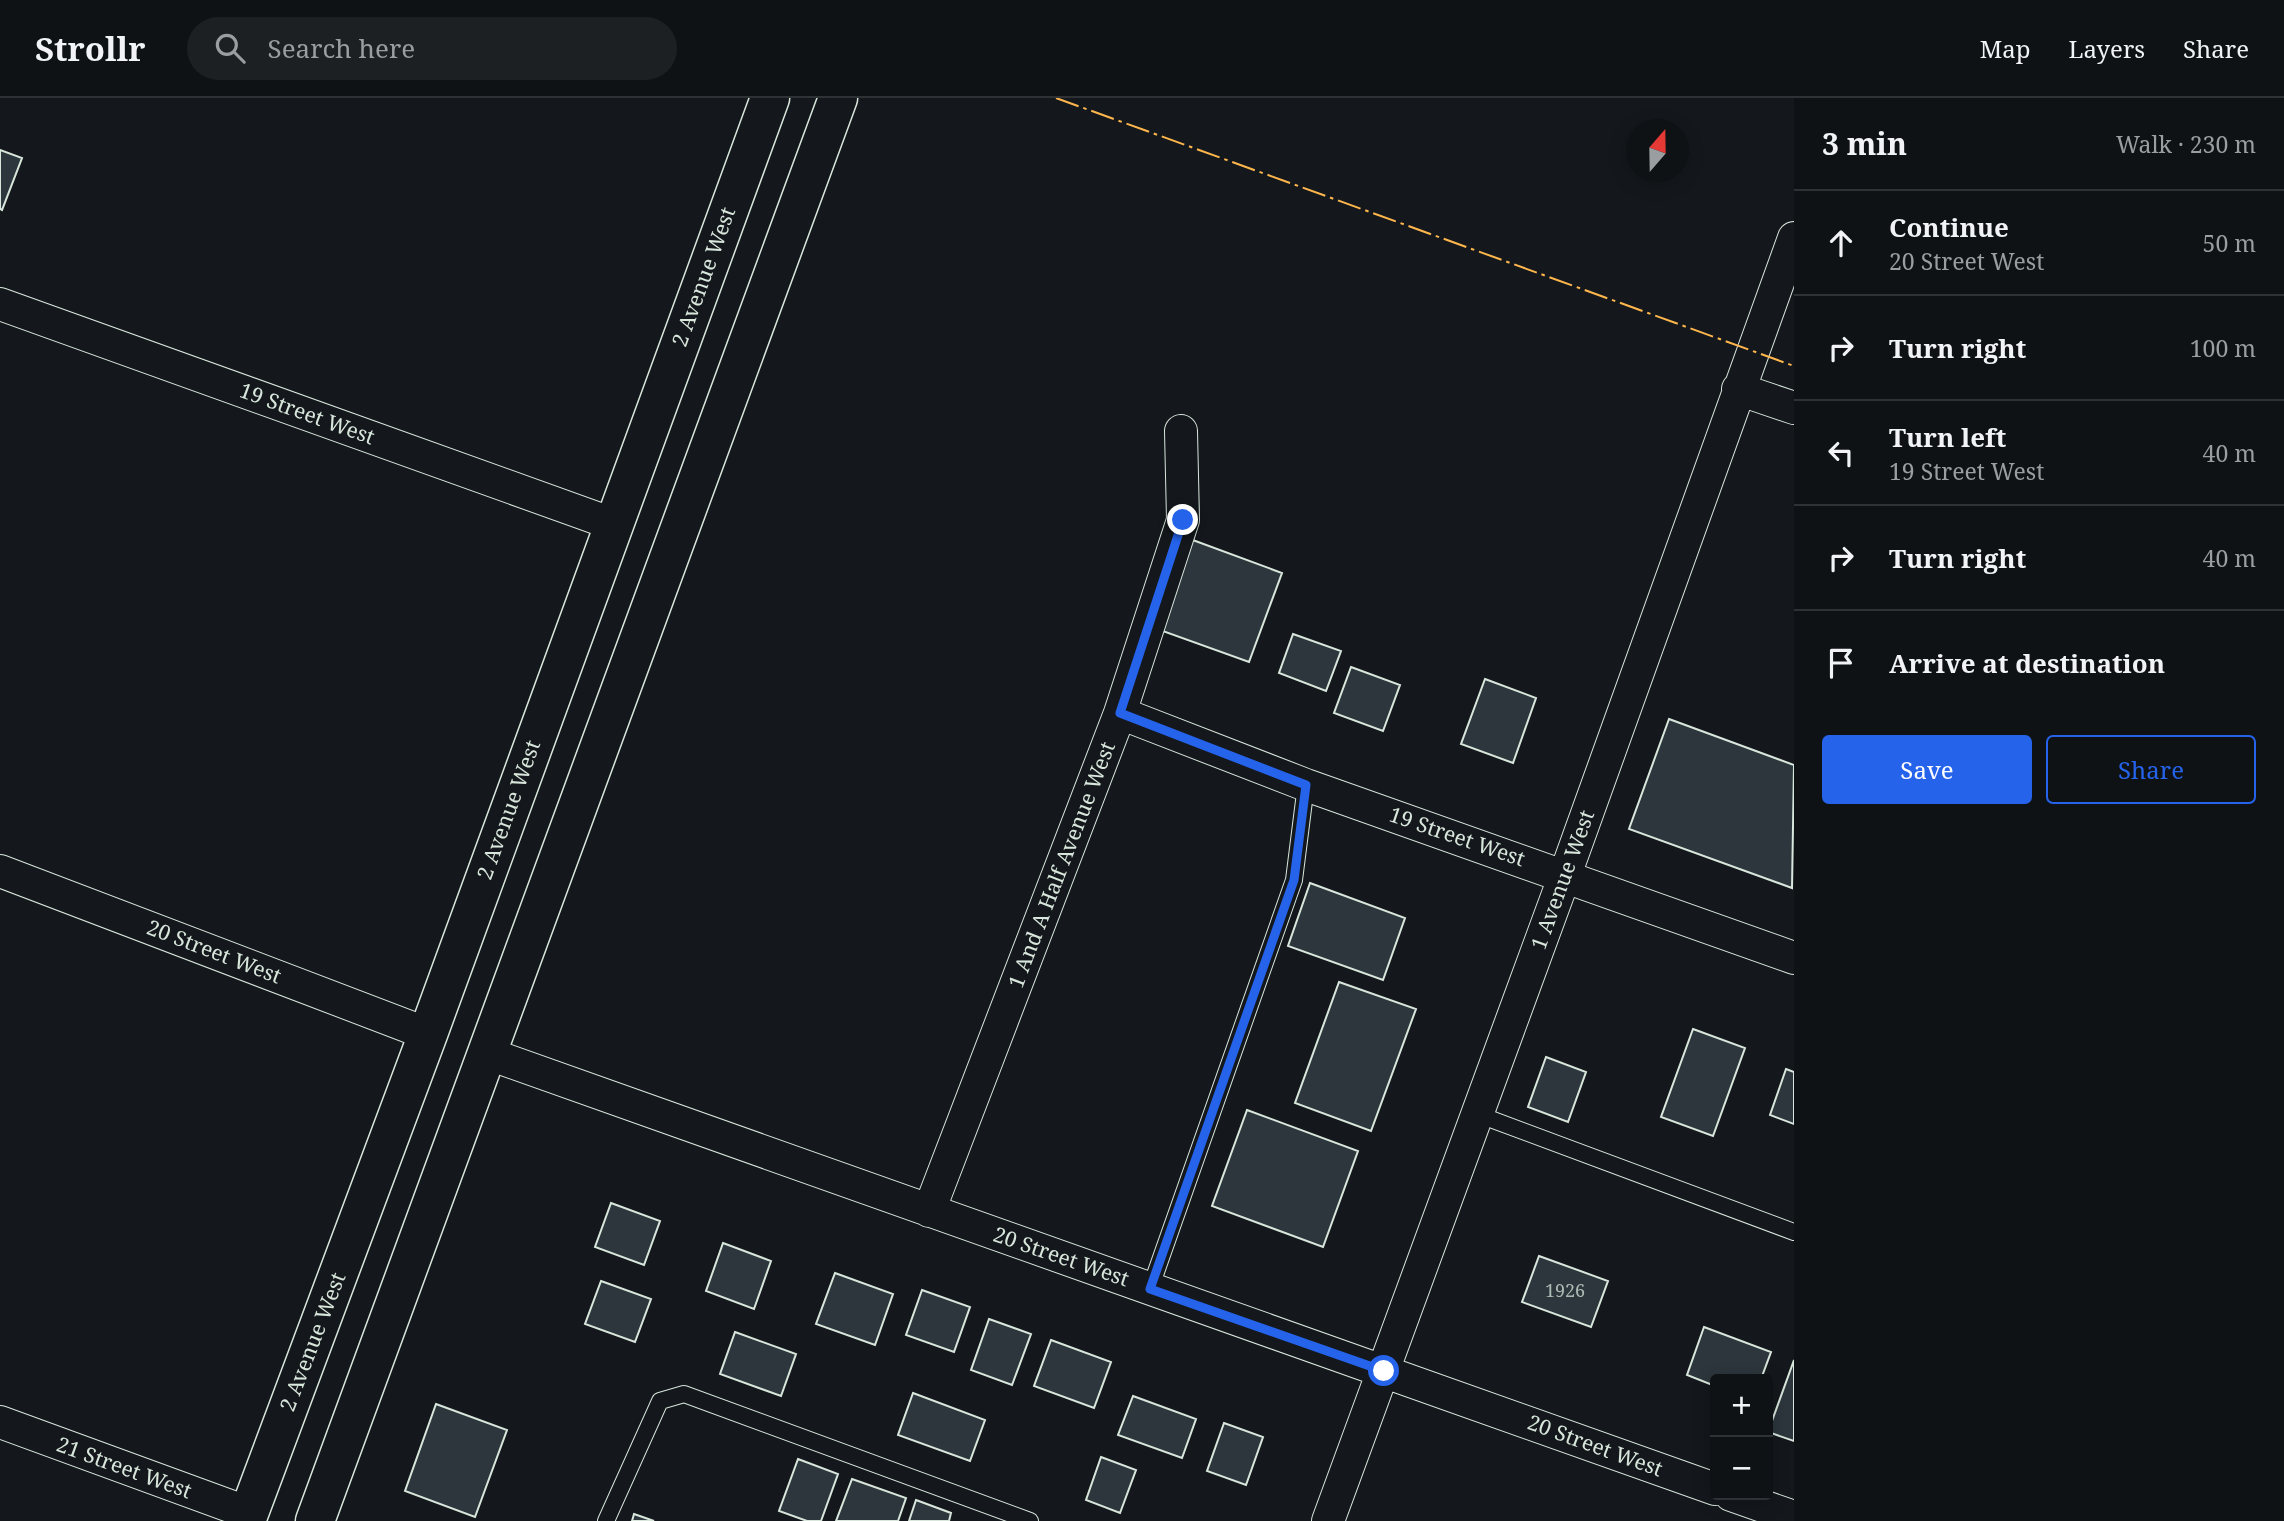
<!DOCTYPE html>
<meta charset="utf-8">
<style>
body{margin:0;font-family:"Noto Serif",serif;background:#1d2022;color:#f1f3f6}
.controls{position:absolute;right:21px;bottom:21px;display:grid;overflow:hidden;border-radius:7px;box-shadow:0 4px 18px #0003}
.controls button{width:63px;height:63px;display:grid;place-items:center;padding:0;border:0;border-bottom:2px solid #2f3234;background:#0f1215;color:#f1f3f6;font:35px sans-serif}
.compass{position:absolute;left:1626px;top:21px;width:63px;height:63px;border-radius:50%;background:#0f1215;box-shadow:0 4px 18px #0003;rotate:20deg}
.stop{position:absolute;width:21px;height:21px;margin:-16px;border:5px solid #2563eb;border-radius:50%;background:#fff}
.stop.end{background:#2563eb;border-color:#fff;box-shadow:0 2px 7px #0008}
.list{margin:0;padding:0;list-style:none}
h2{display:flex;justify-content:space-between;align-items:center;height:91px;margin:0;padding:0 28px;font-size:30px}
h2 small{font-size:23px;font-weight:400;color:#9b9ea0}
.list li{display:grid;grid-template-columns:46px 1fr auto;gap:21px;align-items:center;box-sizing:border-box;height:105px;padding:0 28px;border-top:2px solid #2f3234}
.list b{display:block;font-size:26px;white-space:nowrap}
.list p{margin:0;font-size:23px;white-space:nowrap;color:#9b9ea0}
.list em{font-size:23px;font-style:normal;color:#9b9ea0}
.actions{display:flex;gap:14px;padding:21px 28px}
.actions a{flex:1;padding:16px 0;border:2px solid #2563eb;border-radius:7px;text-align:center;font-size:24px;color:#2563eb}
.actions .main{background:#2563eb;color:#fff}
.icon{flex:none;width:38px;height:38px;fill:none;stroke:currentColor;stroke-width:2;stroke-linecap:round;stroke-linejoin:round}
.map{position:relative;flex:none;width:1794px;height:1423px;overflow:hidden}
header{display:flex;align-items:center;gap:42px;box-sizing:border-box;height:98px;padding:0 35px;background:#0f1215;border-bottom:2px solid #2f3234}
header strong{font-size:33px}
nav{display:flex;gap:38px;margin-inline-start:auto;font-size:24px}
.search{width:490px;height:63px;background:#1d2022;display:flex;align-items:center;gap:18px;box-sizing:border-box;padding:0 24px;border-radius:38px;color:#9b9ea0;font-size:26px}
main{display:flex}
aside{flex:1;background:#0f1215}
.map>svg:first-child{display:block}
.building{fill:#2c363c;stroke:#d8e6dc;stroke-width:2}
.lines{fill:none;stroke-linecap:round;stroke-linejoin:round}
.service-casing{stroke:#d8e6dc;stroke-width:18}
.minor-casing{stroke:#d8e6dc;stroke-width:34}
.trunk-casing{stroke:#d8e6dc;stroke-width:41}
.service{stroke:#14181c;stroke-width:16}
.minor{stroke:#14181c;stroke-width:32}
.trunk{stroke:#14181c;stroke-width:38}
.power{stroke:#ffb74d;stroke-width:2;stroke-dasharray:24 5 3.5 5;stroke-linecap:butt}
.route{stroke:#2563eb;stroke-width:9}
.labels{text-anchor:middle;stroke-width:5;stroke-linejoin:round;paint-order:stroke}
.number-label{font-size:18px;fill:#adbab4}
.street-label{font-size:21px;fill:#d8e6dc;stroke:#14181c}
</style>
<header>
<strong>Strollr</strong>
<div class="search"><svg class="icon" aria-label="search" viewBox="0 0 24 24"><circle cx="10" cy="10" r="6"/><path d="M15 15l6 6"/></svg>Search here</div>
<nav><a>Map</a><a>Layers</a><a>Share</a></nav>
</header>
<main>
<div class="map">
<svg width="1794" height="1423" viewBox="0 0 1794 1423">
<rect width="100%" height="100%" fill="#14181c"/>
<path class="building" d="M 0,52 L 22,60 L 2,112 L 0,111 Z
M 1190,441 L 1282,475 L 1249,564 L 1157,531 Z
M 1293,536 L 1341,553 L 1326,593 L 1279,575 Z
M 1351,569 L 1400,587 L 1383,633 L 1334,615 Z
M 1485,581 L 1536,600 L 1513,665 L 1461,646 Z
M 1669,621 L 1794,667 L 1792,790 L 1629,731 Z
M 1310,785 L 1405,820 L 1383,882 L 1288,848 Z
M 1339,884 L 1416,911 L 1371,1033 L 1295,1005 Z
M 1693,931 L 1745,950 L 1713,1038 L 1661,1019 Z
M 1546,959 L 1586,974 L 1568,1024 L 1528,1009 Z
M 1786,971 L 1794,974 L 1794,1026 L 1770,1017 Z
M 1247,1012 L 1358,1053 L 1323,1149 L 1212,1108 Z
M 611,1105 L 660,1123 L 644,1167 L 595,1149 Z
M 723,1145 L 771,1163 L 754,1211 L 706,1193 Z
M 1539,1158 L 1608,1183 L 1591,1229 L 1522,1204 Z
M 835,1175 L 893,1196 L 875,1247 L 816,1226 Z
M 601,1183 L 651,1201 L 635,1244 L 585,1226 Z
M 922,1192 L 970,1209 L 954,1254 L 906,1237 Z
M 989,1221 L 1031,1236 L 1012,1287 L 971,1272 Z
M 1704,1229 L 1771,1254 L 1761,1281 L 1715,1281 L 1715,1288 L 1687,1277 Z
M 735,1234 L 796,1256 L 781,1298 L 720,1276 Z
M 1051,1242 L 1111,1264 L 1094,1310 L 1034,1288 Z
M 1794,1262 L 1794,1343 L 1768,1334 Z
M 913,1295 L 985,1322 L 970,1363 L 898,1337 Z
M 1133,1298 L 1196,1321 L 1182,1360 L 1118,1337 Z
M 436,1306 L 507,1332 L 475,1419 L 405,1393 Z
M 1224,1325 L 1263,1339 L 1246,1387 L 1207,1373 Z
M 1101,1359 L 1136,1372 L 1120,1415 L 1086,1402 Z
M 798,1361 L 838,1376 L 821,1423 L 807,1423 L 779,1413 Z
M 852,1381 L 906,1400 L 898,1423 L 836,1423 Z
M 916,1402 L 951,1415 L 949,1423 L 909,1423 Z
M 634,1416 L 654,1423 L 632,1423 Z"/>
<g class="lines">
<g class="service-casing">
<path id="service" d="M 1477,1016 L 1794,1134
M 1150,1191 L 1294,782 L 1306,687
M 606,1423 L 660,1303 L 684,1296 L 1030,1423"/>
</g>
<g class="minor-casing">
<path id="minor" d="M 0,206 L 613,426
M 1738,291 L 1794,310
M 1120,615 L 1306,687 L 1794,860
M 0,773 L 428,936
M 486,955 L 1715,1391
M 929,1113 L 1120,615 L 1183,422 L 1181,333
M 0,1324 L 249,1415
M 1731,1397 L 1794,1419
M 1328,1423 L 1565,777 L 1794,140"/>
</g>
<g class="trunk-casing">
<path id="trunk" d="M 246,1423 L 428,936 L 770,0
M 315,1423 L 838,0"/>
</g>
<use href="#service" class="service"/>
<use href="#minor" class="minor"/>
<use href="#trunk" class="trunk"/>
<path class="power" d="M 1056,0 L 1794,268"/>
</g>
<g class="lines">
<path class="route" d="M 1183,422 L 1120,615 L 1306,687 L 1294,782 L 1150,1191 L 1384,1273"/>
</g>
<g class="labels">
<g class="number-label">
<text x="1565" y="1199">1926</text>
</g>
<g class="street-label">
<text transform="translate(704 179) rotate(-70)" y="7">2 Avenue West</text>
<text transform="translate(307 316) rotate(20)" y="7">19 Street West</text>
<text transform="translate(509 712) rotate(-70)" y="7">2 Avenue West</text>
<text transform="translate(1457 739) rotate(19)" y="7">19 Street West</text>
<text transform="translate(1062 767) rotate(-69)" y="7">1 And A Half Avenue West</text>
<text transform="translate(1563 782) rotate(-70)" y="7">1 Avenue West</text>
<text transform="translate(214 854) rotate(21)" y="7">20 Street West</text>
<text transform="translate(1061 1159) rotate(19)" y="7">20 Street West</text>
<text transform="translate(313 1244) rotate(-69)" y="7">2 Avenue West</text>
<text transform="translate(1595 1348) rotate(20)" y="7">20 Street West</text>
<text transform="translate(124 1370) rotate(20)" y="7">21 Street West</text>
</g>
</g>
</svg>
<div class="controls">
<button>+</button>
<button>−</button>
</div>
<svg class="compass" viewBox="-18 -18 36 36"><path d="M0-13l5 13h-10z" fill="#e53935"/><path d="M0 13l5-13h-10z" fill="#9b9ea0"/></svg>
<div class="stop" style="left:1384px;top:1273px"></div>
<div class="stop end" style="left:1183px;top:422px"></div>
</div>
<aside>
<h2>3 min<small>Walk · 230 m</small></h2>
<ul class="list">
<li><svg class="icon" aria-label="ahead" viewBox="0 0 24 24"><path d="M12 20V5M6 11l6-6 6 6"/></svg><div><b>Continue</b><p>20 Street West</p></div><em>50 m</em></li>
<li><svg class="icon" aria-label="right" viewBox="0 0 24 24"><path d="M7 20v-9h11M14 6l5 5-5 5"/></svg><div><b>Turn right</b></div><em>100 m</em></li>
<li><svg class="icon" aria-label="left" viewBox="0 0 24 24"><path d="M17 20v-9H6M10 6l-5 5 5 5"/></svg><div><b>Turn left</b><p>19 Street West</p></div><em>40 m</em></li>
<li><svg class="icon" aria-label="right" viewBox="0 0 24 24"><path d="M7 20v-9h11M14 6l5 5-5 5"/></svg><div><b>Turn right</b></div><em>40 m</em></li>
<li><svg class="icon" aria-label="arrive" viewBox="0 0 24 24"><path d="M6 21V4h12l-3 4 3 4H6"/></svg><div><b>Arrive at destination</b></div></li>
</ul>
<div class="actions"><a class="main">Save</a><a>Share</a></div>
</aside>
</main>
